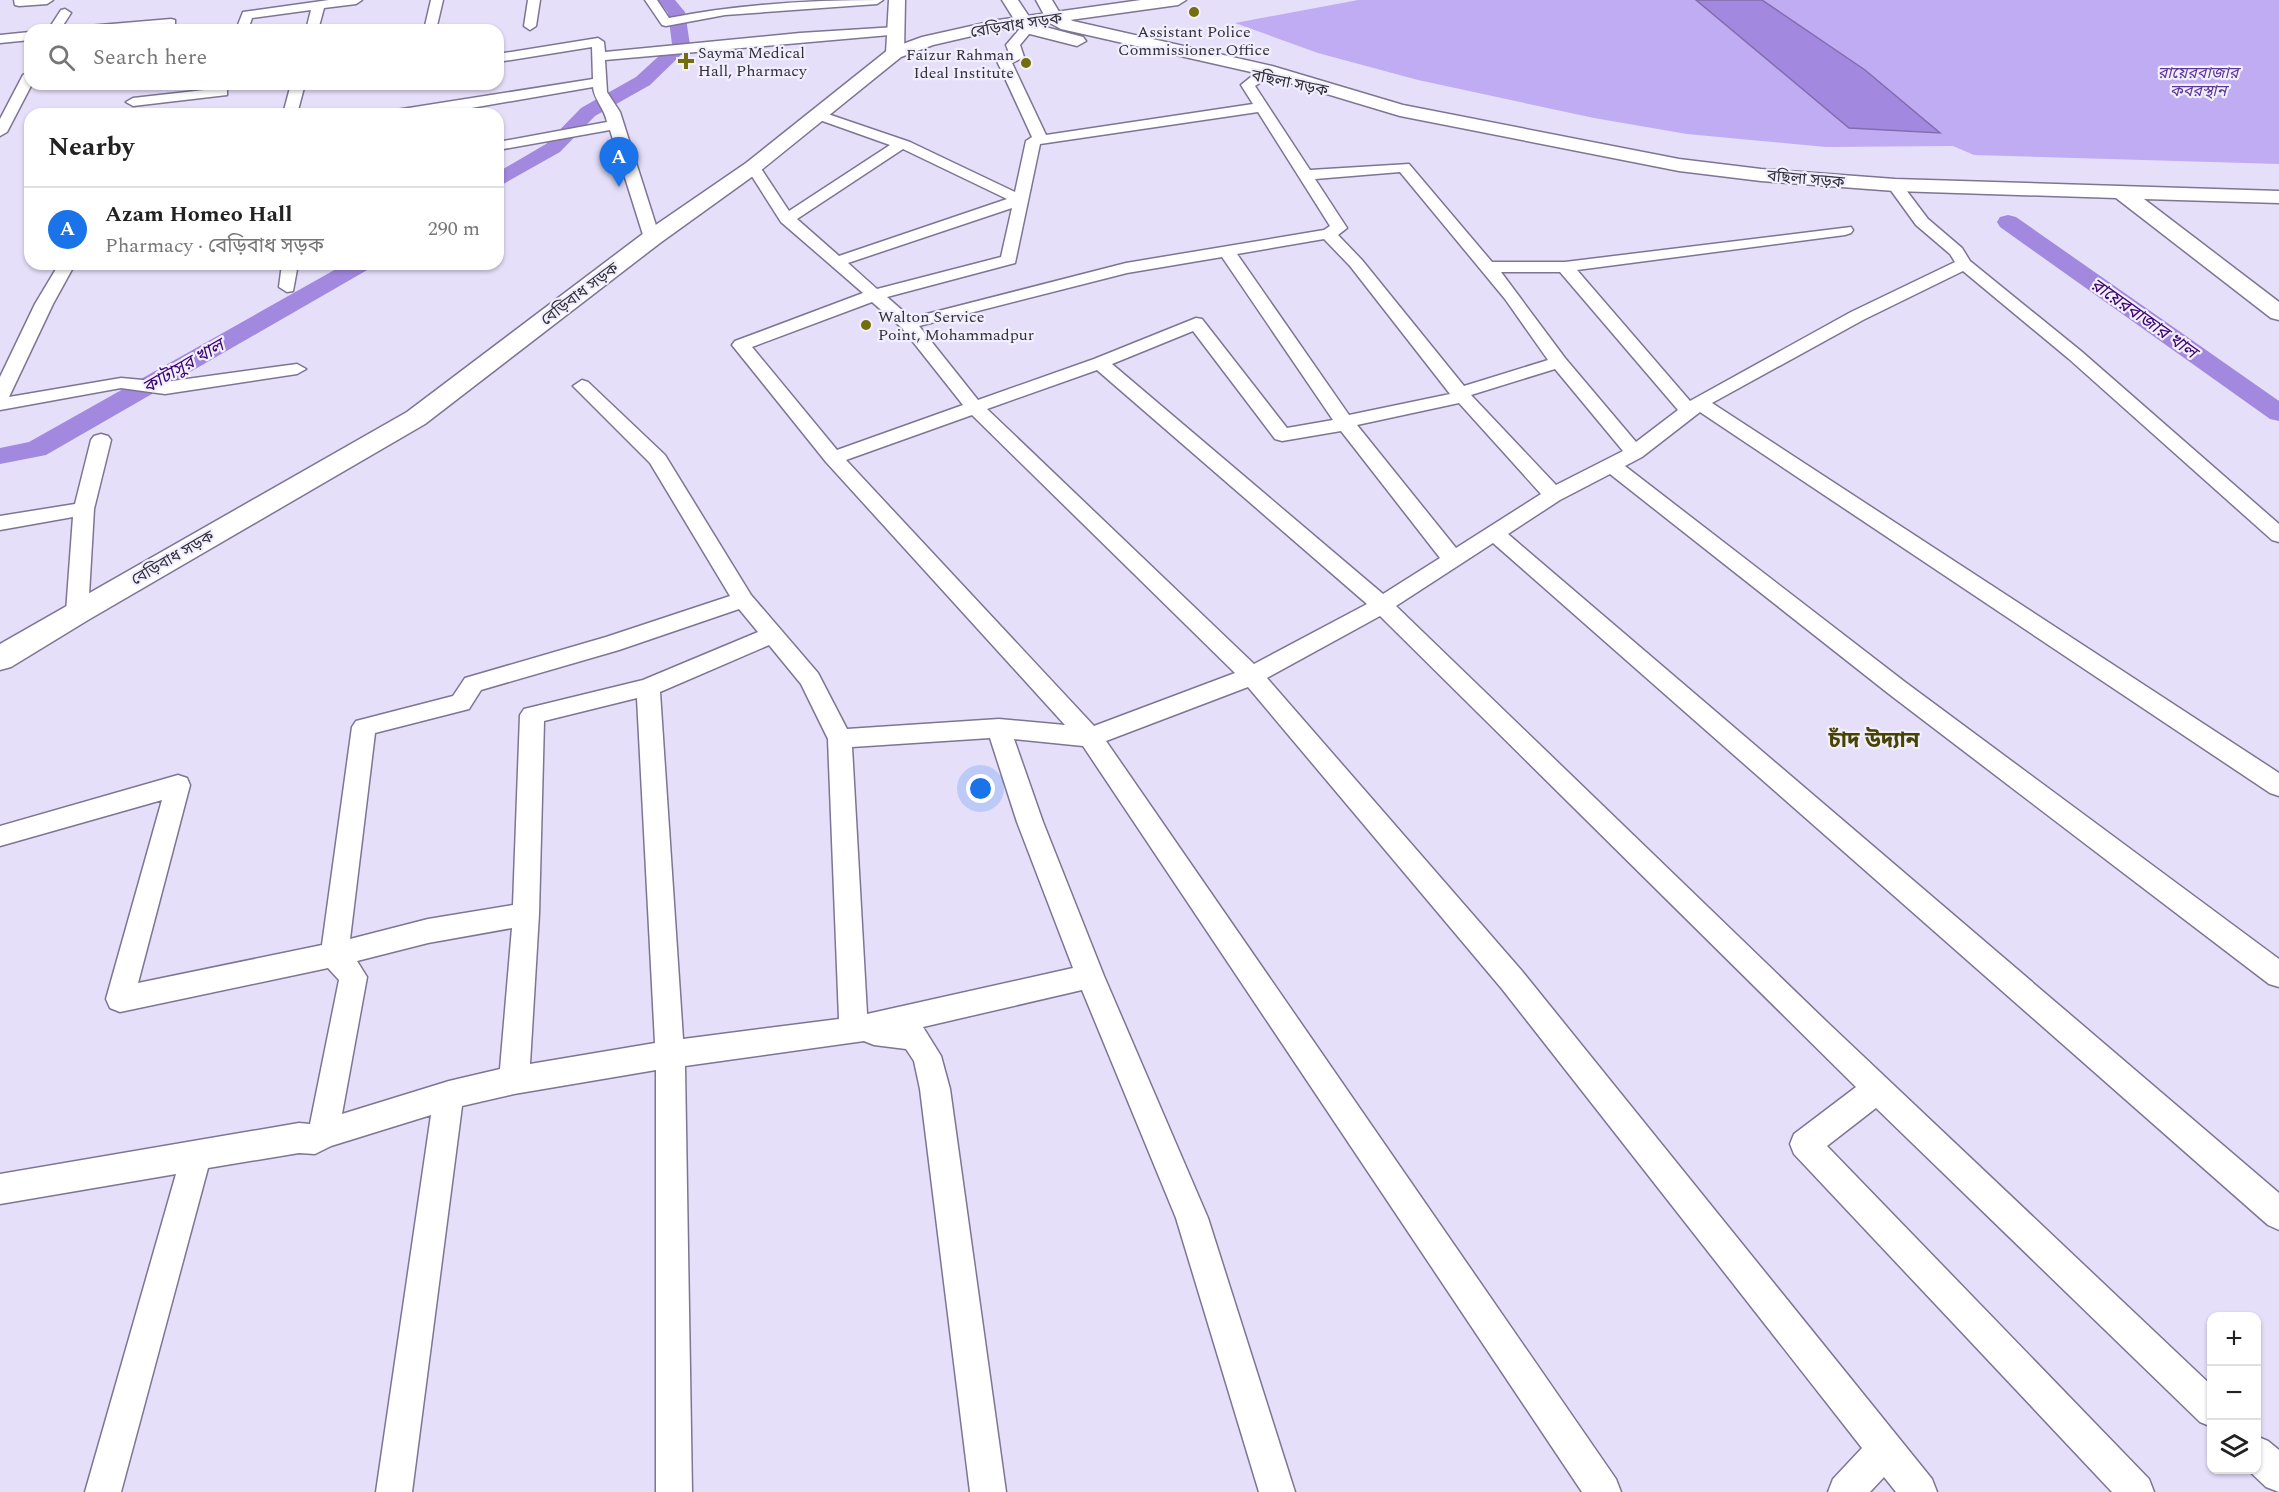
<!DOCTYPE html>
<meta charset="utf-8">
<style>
body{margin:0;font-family:Spectral,"Noto Sans Bengali",serif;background:#f2f2f2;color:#222}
.controls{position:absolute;right:18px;bottom:18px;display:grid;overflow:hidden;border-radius:12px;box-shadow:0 2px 4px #0004}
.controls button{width:54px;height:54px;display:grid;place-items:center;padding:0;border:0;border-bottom:2px solid #e0e0e0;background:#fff;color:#222;font:30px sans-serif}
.you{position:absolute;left:981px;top:789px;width:21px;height:21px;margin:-15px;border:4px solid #fff;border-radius:50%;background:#1a73e8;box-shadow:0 0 0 9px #1a73e833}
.badge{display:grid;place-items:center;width:39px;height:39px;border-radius:50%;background:#1a73e8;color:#fff;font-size:20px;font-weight:700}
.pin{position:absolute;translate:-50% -50px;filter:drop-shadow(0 2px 3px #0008)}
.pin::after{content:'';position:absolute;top:32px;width:21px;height:18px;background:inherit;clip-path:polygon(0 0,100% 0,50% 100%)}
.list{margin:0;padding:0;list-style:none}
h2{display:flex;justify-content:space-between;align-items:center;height:78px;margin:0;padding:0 24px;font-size:26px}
h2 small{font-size:20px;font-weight:400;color:#767676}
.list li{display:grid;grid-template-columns:39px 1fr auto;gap:18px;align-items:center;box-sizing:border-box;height:84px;padding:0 24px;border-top:2px solid #e0e0e0}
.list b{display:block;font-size:22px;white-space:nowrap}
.list p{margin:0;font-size:20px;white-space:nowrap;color:#767676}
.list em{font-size:20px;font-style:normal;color:#767676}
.icon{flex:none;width:33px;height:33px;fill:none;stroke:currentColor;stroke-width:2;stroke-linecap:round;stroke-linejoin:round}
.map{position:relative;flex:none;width:2279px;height:1492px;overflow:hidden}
.search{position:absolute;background:#fff;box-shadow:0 2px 4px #0004;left:24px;top:24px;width:480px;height:66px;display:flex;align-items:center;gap:15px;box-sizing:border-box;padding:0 21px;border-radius:18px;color:#767676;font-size:22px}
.panel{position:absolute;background:#fff;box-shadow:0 2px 4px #0004;left:24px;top:108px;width:480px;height:162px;border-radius:18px}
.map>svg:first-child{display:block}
.green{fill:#c0acf2}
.water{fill:#a388df;stroke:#816dae;stroke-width:1.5}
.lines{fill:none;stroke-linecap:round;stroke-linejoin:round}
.canal{fill:#a388df;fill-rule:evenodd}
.street-casing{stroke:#7d7593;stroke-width:3}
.secondary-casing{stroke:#7d7593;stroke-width:3}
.highway-casing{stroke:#7d7593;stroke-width:3}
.street{fill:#fff;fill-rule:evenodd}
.secondary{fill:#fff;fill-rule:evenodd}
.highway{fill:#fff;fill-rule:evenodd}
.poi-dot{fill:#736d0c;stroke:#f2effd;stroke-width:2}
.labels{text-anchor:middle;stroke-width:4.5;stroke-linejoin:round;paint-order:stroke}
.far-street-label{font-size:16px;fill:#322f3c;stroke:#f2effd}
.far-poi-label{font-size:16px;fill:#322f3c;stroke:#f2effd;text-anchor:start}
.far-park-label{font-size:16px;font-style:italic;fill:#5d369c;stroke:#f2effd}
.far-water-label{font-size:18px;font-style:italic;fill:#3b0471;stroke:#f2effd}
.quarter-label{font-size:22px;font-weight:bold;fill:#474300;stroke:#f2effd}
</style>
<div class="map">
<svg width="2279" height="1492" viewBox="0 0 2279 1492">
<rect width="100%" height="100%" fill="#e6dffa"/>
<path class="green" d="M 1358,0 L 2279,0 L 2279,164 L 1974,155 L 1953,146 L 1826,147 L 1687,134 L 1594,118 L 1418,80 L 1318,53 L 1235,23 Z"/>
<path class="water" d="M 1696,0 L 1762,0 L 1865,70 L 1940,133 L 1849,128 Z"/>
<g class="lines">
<path class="canal" d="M 658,0 L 675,0 L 685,12 L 690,45 L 687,49 L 650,85 L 595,116 L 560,152 L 498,187 L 498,172 L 546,144 L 581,108 L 636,77 L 672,44 L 668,13 Z
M 2008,215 L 2016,217 L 2279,401 L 2279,421 L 2270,419 L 2000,227 L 1997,222 L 2000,217 Z
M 345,264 L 372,264 L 369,269 L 46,455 L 0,464 L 0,448 L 29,442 Z"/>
<g class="street-casing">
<path id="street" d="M 14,0 L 53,0 L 47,4 L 19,6 L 15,5 Z
M 329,0 L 362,0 L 356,4 L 324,8 L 318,30 L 306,30 L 311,10 L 252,18 L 248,30 L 236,30 L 243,12 Z
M 431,0 L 443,0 L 436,30 L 424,30 Z
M 528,0 L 540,0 L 536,26 L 530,30 L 524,26 Z
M 645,0 L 657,0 L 669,18 C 740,4 811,0 883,0 L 877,4 L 725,15 L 666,26 L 662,25 Z
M 65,9 L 71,13 L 60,30 L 48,30 L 61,10 Z
M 171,19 L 175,20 L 175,26 L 133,30 L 82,30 L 88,26 Z
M 1028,24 L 1034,28 L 1020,45 L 1024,57 L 1012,63 L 1046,135 L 1253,104 L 1241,85 L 1257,72 L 1267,72 L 1267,78 L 1255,86 L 1310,170 L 1409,164 L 1492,262 L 1565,262 L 1851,227 L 1853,230 L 1851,233 L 1845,235 L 1577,270 L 1690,401 L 1851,312 L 1955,262 L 1950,254 L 1916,225 L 1887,185 L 1890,182 L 1900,182 L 1928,219 L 1962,248 L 1970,261 L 2081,351 L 2279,524 L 2279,542 L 2272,540 L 2069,359 L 1963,271 L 1863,320 L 1712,403 L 2279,773 L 2279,796 L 2270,793 L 1700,412 L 1642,457 L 1625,466 L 1905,682 L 2279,959 L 2279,987 L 2269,984 L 1889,694 L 1610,474 L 1560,500 L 1508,534 L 2279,1193 L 2279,1230 L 2268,1225 L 1493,543 L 1396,606 L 1826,1021 L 2212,1386 L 2212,1427 L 2200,1422 L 1876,1108 L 1827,1146 L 2149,1479 L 2154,1492 L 2112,1492 L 1794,1154 L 1790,1144 L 1794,1134 L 1856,1087 L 1380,616 L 1267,678 L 1522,971 L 1932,1479 L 1937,1492 L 1896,1492 L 1884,1477 L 1870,1492 L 1828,1492 L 1833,1479 L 1862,1448 L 1502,989 L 1248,687 L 1106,741 L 1616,1479 L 1621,1492 L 1582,1492 L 1083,746 L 1014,739 L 1043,822 L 1104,976 L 1208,1218 L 1295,1492 L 1259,1492 L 1176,1218 L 1082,990 L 923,1027 L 941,1056 L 950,1089 L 1006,1492 L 970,1492 L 920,1089 L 914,1061 L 906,1049 L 874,1045 L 864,1041 L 685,1066 L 692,1492 L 656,1492 L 656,1070 L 514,1094 L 462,1106 L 412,1492 L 376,1492 L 431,1115 L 331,1146 L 315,1154 L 299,1153 L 208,1168 L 121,1492 L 85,1492 L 176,1174 L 0,1204 L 0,1174 L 299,1123 L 310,1124 L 339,980 L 328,968 L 120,1012 L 110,1008 L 106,999 L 162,800 L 0,846 L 0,826 L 178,775 L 187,778 L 190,785 L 138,983 L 322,945 L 352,727 L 356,721 L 453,696 L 465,678 L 606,637 L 730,596 L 650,463 L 573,386 L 582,380 L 588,382 L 665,455 L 751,595 L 818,673 L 847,729 L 999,719 L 1065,725 L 826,462 L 732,345 L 735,341 L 863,293 L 781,222 L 746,167 L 748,164 L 758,164 L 789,211 L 890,145 L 814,118 L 814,112 L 819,111 L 910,142 L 1015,192 L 1026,141 L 1032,137 L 997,61 L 1010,55 L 1006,45 L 1023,25 ZM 1258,112 L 1330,226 L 1324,230 L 1126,263 L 911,318 L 887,297 L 1015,263 L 1040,144 ZM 903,149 L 1007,199 L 839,256 L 797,219 ZM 1400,172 L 1505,299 L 1548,360 L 1464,386 L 1362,260 L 1338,235 L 1347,228 L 1315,179 ZM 1012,208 L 1001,257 L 877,289 L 848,263 ZM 1324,239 L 1350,266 L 1450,394 L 1349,415 L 1237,254 ZM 1222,257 L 1333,420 L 1287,428 L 1202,319 L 1196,318 L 1094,359 L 978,400 L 919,326 L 1127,273 ZM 1501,272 L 1560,272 L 1678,410 L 1636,442 L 1565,358 ZM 872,302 L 902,328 L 963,405 L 837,450 L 752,347 ZM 1193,331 L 1275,439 L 1282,441 L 1341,431 L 1440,558 L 1383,594 L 1112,364 ZM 1555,369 L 1623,451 L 1556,485 L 1471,395 ZM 1097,370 L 1367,604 L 1254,664 L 987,409 ZM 1459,403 L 1541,494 L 1456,548 L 1357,425 ZM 972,415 L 1235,673 L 1094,726 L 846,460 ZM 739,609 L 758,632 L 643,680 L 524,709 L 520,715 L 513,905 L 428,919 L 350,939 L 375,733 L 469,709 L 481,690 L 619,650 ZM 769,645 L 801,684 L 828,739 L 839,1019 L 683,1039 L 660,692 ZM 637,698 L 655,1043 L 530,1064 L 539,914 L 544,721 ZM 990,738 L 1017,822 L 1073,968 L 867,1014 L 852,747 ZM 512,928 L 500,1069 L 449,1081 L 342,1114 L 367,977 L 357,961 L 428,943 Z
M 896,27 L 902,31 L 901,34 L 605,60 L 607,92 L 620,112 L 660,238 L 652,243 L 644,238 L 610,130 L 498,150 L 498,142 L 607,122 C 605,109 594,100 593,87 L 454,111 L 389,114 L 396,110 L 593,79 L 592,47 L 498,62 L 498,54 L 598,38 L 604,42 L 605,52 L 800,33 Z
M 30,32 L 30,40 L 0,43 L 0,35 Z
M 30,71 L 32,84 L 7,132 L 0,136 L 0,119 L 23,75 Z
M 291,84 L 305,84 L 297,114 L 283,114 Z
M 222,88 L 227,89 L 227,95 L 133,106 L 126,102 L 133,98 Z
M 59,264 L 75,264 L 53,304 L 9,397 L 121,378 L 165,382 L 297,364 L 306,369 L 297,374 L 165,394 L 121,388 L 0,410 L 0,377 L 35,304 Z
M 282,264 L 298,264 L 293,291 L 287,292 L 279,287 Z
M 101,434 L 108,436 L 111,440 L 94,509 L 88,612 L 85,617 L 77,620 L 69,617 L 66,612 L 73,517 L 0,530 L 0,516 L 75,504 L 91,440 L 94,436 Z
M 2256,1436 L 2268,1441 L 2279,1450 L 2279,1492 L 2266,1487 L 2248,1470 L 2256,1470 Z"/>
</g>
<g class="secondary-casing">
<path id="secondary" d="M 889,0 L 905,0 L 904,53 L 895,58 L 886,53 Z
M 1002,0 L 1018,0 L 1034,24 L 1083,37 L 1086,41 L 1077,46 L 1022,32 Z
M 1036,0 L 1052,0 L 1061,15 L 1073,21 L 1272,66 L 1403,105 L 1679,159 L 1761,169 L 1895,179 L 2279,191 L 2279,203 L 2144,199 L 2279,302 L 2279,320 L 2271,318 L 2116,198 L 1895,191 L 1761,181 L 1679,171 L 1400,116 L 1260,74 L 1061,29 L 1048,22 Z"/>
</g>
<g class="highway-casing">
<path id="highway" d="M 1141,0 L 1186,0 L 1178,5 L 998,30 L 933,45 L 901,57 L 760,171 L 660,243 L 425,424 L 88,620 L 11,667 L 0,670 L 0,644 L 407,412 L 644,233 L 746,163 L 889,49 L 922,37 L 998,20 Z"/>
</g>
<use href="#street" class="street"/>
<use href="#secondary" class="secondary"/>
<use href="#highway" class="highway"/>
</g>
<g class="poi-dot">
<circle cx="1194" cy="12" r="6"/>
<path d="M683 52h6v6h6v6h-6v6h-6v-6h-6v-6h6z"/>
<circle cx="1026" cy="63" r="6"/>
<circle cx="866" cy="325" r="6"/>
</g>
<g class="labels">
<g class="far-street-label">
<text transform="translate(1016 24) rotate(-9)" y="6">বেড়িবাধ সড়ক</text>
<text transform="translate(1290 82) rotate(12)" y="6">বছিলা সড়ক</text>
<text transform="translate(1806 178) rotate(5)" y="6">বছিলা সড়ক</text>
<text transform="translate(579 293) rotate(-37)" y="6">বেড়িবাধ সড়ক</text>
<text transform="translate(172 557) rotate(-30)" y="6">বেড়িবাধ সড়ক</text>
</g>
<g class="far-poi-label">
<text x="1194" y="37" text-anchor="middle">Assistant Police<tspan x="1194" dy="18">Commissioner Office</tspan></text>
<text x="698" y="58">Sayma Medical<tspan x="698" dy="18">Hall, Pharmacy</tspan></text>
<text x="1014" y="60" text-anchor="end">Faizur Rahman<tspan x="1014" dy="18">Ideal Institute</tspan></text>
<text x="878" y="322">Walton Service<tspan x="878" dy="18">Point, Mohammadpur</tspan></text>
</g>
<g class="far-park-label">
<text x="2198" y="78">রায়েরবাজার<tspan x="2198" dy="18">কবরস্থান</tspan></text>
</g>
<g class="far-water-label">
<text transform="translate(2144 318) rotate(35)" y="6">রায়েরবাজার খাল</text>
<text transform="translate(183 366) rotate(-30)" y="6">কাটাসুর খাল</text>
</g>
<g class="quarter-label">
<text x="1874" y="747">চাঁদ উদ্যান</text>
</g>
</g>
</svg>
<div class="controls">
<button>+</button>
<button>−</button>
<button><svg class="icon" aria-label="layers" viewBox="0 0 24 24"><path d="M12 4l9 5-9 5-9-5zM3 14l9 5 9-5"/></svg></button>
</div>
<div class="you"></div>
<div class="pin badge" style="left:619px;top:187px">A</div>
<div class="search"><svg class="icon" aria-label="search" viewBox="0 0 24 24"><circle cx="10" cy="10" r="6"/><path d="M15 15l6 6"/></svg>Search here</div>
<section class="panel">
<h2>Nearby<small></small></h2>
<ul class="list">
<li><span class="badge">A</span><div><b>Azam Homeo Hall</b><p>Pharmacy · বেড়িবাধ সড়ক</p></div><em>290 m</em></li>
</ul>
</section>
</div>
